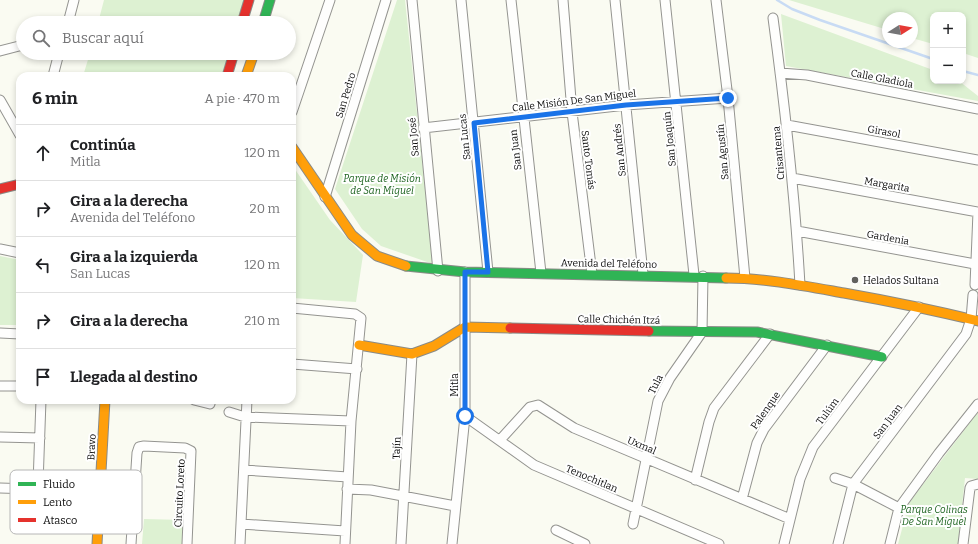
<!DOCTYPE html>
<html lang="es">
<meta charset="utf-8">
<style>
body{margin:0;font-family:Bitter,serif;background:#f6f6f6;color:#202124}
.controls{position:absolute;right:12px;top:12px;display:grid;overflow:hidden;border-radius:8px;box-shadow:0 2px 6px #0003}
.controls button{width:36px;height:36px;display:grid;place-items:center;padding:0;border:0;border-bottom:1px solid #e0e0e0;background:#fff;color:#202124;font:20px sans-serif}
.compass{position:absolute;left:882px;top:12px;width:36px;height:36px;border-radius:50%;background:#fff;box-shadow:0 2px 6px #0003;rotate:79deg}
.stop{position:absolute;width:12px;height:12px;margin:-9px;border:3px solid #1a73e8;border-radius:50%;background:#fff}
.stop.end{background:#1a73e8;border-color:#fff;box-shadow:0 1px 4px #0008}
.list{margin:0;padding:0;list-style:none}
h2{display:flex;justify-content:space-between;align-items:center;height:52px;margin:0;padding:0 16px;font-size:17px}
h2 small{font-size:13px;font-weight:400;color:#757577}
.list li{display:grid;grid-template-columns:26px 1fr auto;gap:12px;align-items:center;box-sizing:border-box;height:56px;padding:0 16px;border-top:1px solid #e0e0e0}
.list b{display:block;font-size:15px;white-space:nowrap}
.list p{margin:0;font-size:13px;white-space:nowrap;color:#757577}
.list em{font-size:13px;font-style:normal;color:#757577}
.icon{flex:none;width:22px;height:22px;fill:none;stroke:currentColor;stroke-width:2;stroke-linecap:round;stroke-linejoin:round}
.map{position:relative;flex:none;width:978px;height:544px;overflow:hidden}
.search{position:absolute;background:#fff;box-shadow:0 2px 6px #0003;left:16px;top:16px;width:280px;height:44px;display:flex;align-items:center;gap:10px;box-sizing:border-box;padding:0 14px;border-radius:22px;color:#757577;font-size:15px}
.panel{position:absolute;background:#fff;box-shadow:0 2px 6px #0003;left:16px;top:72px;width:280px;height:332px;border-radius:12px}
.map>svg:first-child{display:block}
.green{fill:#ddf1d2}
.lines{fill:none;stroke-linecap:round;stroke-linejoin:round}
.stream{stroke:#c8dbf4;stroke-width:2.5}
.street-casing{stroke:#949490;stroke-width:11}
.fast-casing{stroke:#8a8b87;stroke-width:11}
.slow-casing{stroke:#8a8b87;stroke-width:11}
.jam-casing{stroke:#8a8b87;stroke-width:11}
.street{stroke:#fefefd;stroke-width:9}
.fast{stroke:#30b455;stroke-width:9}
.slow{stroke:#ff9f0a;stroke-width:9}
.jam{stroke:#e5322d;stroke-width:9}
.route{stroke:#1a73e8;stroke-width:5}
.poi-dot{fill:#60605d;stroke:#fff;stroke-width:1.5}
.labels{text-anchor:middle;stroke-width:4;stroke-linejoin:round;paint-order:stroke}
.street-label{font-size:10px;fill:#0d0d0d;stroke:#fff}
.park-label{font-size:10px;font-style:italic;fill:#1e6420;stroke:#fff}
.poi-label{font-size:10px;fill:#0d0d0d;stroke:#fff;text-anchor:start}
.key{fill:#fff;stroke:#b6b6b6;stroke-width:1}
.key-label{font-size:11px;fill:#0d0d0d}
</style>
<div class="map">
<svg width="978" height="544" viewBox="0 0 978 544">
<rect width="100%" height="100%" fill="#fafbf2"/>
<path class="green" d="M 104,0 L 247,0 L 239,23 L 98,23 Z
M 397,0 L 405,0 L 433,264 L 381,246 L 362,229 L 335,189 Z
M 789,0 L 978,0 L 978,58 L 963,53 L 963,15 L 933,15 L 933,44 L 912,38 L 912,18 L 888,18 L 888,30 Z
M 781,14 L 933,70 L 933,81 L 959,81 L 978,96 L 978,101 L 786,66 Z
M 90,53 L 229,53 L 221,76 L 83,76 Z
M 292,165 L 330,220 L 363,255 L 356,302 L 292,298 Z
M 0,256 L 20,260 L 20,325 L 0,325 Z
M 978,412 L 978,479 L 965,478 L 958,544 L 898,544 L 909,503 Z
M 144,519 L 185,520 L 184,544 L 142,544 Z"/>
<g class="lines">
<path class="stream" d="M 777,0 L 792,9 L 820,20 L 933,59
M 963,71 L 978,75"/>
<g class="street-casing">
<path id="street" d="M 412,0 L 438,271
M 461,0 L 488,272
M 511,0 L 541,273
M 563,0 L 572,112 L 592,274
M 615,0 L 643,274
M 665,0 L 694,275
M 716,0 L 728,98 L 745,278
M 773,18 C 785,107 795,196 800,285
M 68,23 L 74,0
M 0,51 L 23,45
M 780,73 L 807,75 L 978,109
M 53,76 L 59,53
M 0,100 L 20,135
M 292,112 L 330,0
M 787,125 L 978,160
M 423,128 L 626,105 L 728,98
M 792,178 L 978,212 L 975,285
M 325,197 L 386,0
M 797,231 L 975,264
M 0,249 L 20,253
M 292,308 L 355,314 L 361,318 L 351,421 L 345,544
M 0,333 L 20,334
M 292,364 L 357,369
M 0,386 L 20,386
M 194,400 L 210,404
M 229,412 L 245,417 L 351,421
M 465,416 L 534,465 L 719,544
M 0,437 L 40,438
M 500,440 L 530,407 L 538,405 L 574,428 L 790,519
M 244,470 L 348,477
M 835,478 L 853,484 L 899,508
M 695,480 L 709,422 L 714,408 L 770,334
M 0,488 L 30,489 L 38,484 L 41,400
M 347,489 L 371,490 L 455,506
M 742,499 L 757,443 L 764,429 L 827,345
M 241,524 L 345,531
M 633,524 L 658,401 L 670,378 L 702,332 L 703,276
M 556,530 L 585,544
M 131,544 L 137,453 L 139,447 L 144,446 L 185,448 L 191,451 L 187,544
M 240,544 L 247,400
M 401,544 L 412,354
M 452,544 L 465,416 L 465,272
M 784,544 L 800,479 L 813,447 L 919,307
M 838,544 L 853,484 L 966,334 L 971,319 L 973,295
M 890,544 L 899,508 L 939,453 L 978,404
M 963,544 L 970,488 L 971,486 L 978,484"/>
</g>
<g class="fast-casing">
<path id="fast" d="M 263,23 L 270,0
M 406,266 L 465,272 L 726,278
M 649,331 L 757,332 L 882,357"/>
</g>
<g class="slow-casing">
<path id="slow" d="M 246,76 L 254,53
M 292,147 L 352,235 L 377,256 L 406,266
M 726,278 C 765,278 805,286 844,293 C 889,301 933,310 978,321
M 359,345 L 412,354 L 434,346 L 465,327 L 510,328
M 97,544 L 105,400"/>
</g>
<g class="jam-casing">
<path id="jam" d="M 242,23 L 249,0
M 227,76 L 234,53
M 0,189 L 20,184
M 510,328 L 649,331"/>
</g>
<use href="#street" class="street"/>
<use href="#fast" class="fast"/>
<use href="#slow" class="slow"/>
<use href="#jam" class="jam"/>
</g>
<g class="lines">
<path class="route" d="M 465,416 L 465,272 L 488,272 L 474,123 L 626,105 L 728,98"/>
</g>
<circle class="poi-dot" cx="855" cy="280" r="4"/>
<g class="labels">
<g class="street-label">
<text transform="translate(882 78) rotate(11)" y="4">Calle Gladiola</text>
<text transform="translate(345 95) rotate(-73)" y="4">San Pedro</text>
<text transform="translate(574 100) rotate(-7)" y="4">Calle Misión De San Miguel</text>
<text transform="translate(884 131) rotate(10)" y="4">Girasol</text>
<text transform="translate(413 137) rotate(-95)" y="4">San José</text>
<text transform="translate(464 137) rotate(-96)" y="4">San Lucas</text>
<text transform="translate(669 139) rotate(-96)" y="4">San Joaquín</text>
<text transform="translate(515 150) rotate(-97)" y="4">San Juan</text>
<text transform="translate(619 150) rotate(-96)" y="4">San Andrés</text>
<text transform="translate(722 152) rotate(-95)" y="4">San Agustín</text>
<text transform="translate(778 153) rotate(-95)" y="4">Crisantema</text>
<text transform="translate(589 160) rotate(83)" y="4">Santo Tomás</text>
<text transform="translate(887 184) rotate(10)" y="4">Margarita</text>
<text transform="translate(888 237) rotate(10)" y="4">Gardenia</text>
<text transform="translate(609 263) rotate(1)" y="4">Avenida del Teléfono</text>
<text transform="translate(619 319) rotate(1)" y="4">Calle Chichén Itzá</text>
<text transform="translate(655 384) rotate(-63)" y="4">Tula</text>
<text transform="translate(454 385) rotate(-90)" y="4">Mitla</text>
<text transform="translate(765 410) rotate(-55)" y="4">Palenque</text>
<text transform="translate(827 411) rotate(-53)" y="4">Tulúm</text>
<text transform="translate(887 421) rotate(-53)" y="4">San Juan</text>
<text transform="translate(642 445) rotate(23)" y="4">Uxmal</text>
<text transform="translate(91 447) rotate(-87)" y="4">Bravo</text>
<text transform="translate(396 448) rotate(-87)" y="4">Tajín</text>
<text transform="translate(592 478) rotate(23)" y="4">Tenochitlan</text>
<text transform="translate(179 493) rotate(-87)" y="4">Circuito Loreto</text>
</g>
<g class="park-label">
<text x="382" y="182">Parque de Misión<tspan x="382" dy="12">de San Miguel</tspan></text>
<text x="934" y="513">Parque Colinas<tspan x="934" dy="12">De San Miguel</tspan></text>
</g>
<g class="poi-label">
<text x="863" y="284">Helados Sultana</text>
</g>
</g>
<rect x="10" y="470" width="132" height="64" rx="6" class="key"/>
<rect x="18" y="482" width="18" height="4" fill="#30b455"/>
<rect x="18" y="500" width="18" height="4" fill="#ff9f0a"/>
<rect x="18" y="518" width="18" height="4" fill="#e5322d"/>
<g class="key-label">
<text x="43" y="488">Fluido</text>
<text x="43" y="506">Lento</text>
<text x="43" y="524">Atasco</text>
</g>
</svg>
<div class="controls">
<button>+</button>
<button>−</button>
</div>
<svg class="compass" viewBox="-18 -18 36 36"><path d="M0-13l5 13h-10z" fill="#e53935"/><path d="M0 13l5-13h-10z" fill="#757577"/></svg>
<div class="stop" style="left:465px;top:416px"></div>
<div class="stop end" style="left:728px;top:98px"></div>
<div class="search"><svg class="icon" aria-label="search" viewBox="0 0 24 24"><circle cx="10" cy="10" r="6"/><path d="M15 15l6 6"/></svg>Buscar aquí</div>
<section class="panel">
<h2>6 min<small>A pie · 470 m</small></h2>
<ul class="list">
<li><svg class="icon" aria-label="ahead" viewBox="0 0 24 24"><path d="M12 20V5M6 11l6-6 6 6"/></svg><div><b>Continúa</b><p>Mitla</p></div><em>120 m</em></li>
<li><svg class="icon" aria-label="right" viewBox="0 0 24 24"><path d="M7 20v-9h11M14 6l5 5-5 5"/></svg><div><b>Gira a la derecha</b><p>Avenida del Teléfono</p></div><em>20 m</em></li>
<li><svg class="icon" aria-label="left" viewBox="0 0 24 24"><path d="M17 20v-9H6M10 6l-5 5 5 5"/></svg><div><b>Gira a la izquierda</b><p>San Lucas</p></div><em>120 m</em></li>
<li><svg class="icon" aria-label="right" viewBox="0 0 24 24"><path d="M7 20v-9h11M14 6l5 5-5 5"/></svg><div><b>Gira a la derecha</b></div><em>210 m</em></li>
<li><svg class="icon" aria-label="arrive" viewBox="0 0 24 24"><path d="M6 21V4h12l-3 4 3 4H6"/></svg><div><b>Llegada al destino</b></div></li>
</ul>
</section>
</div>
